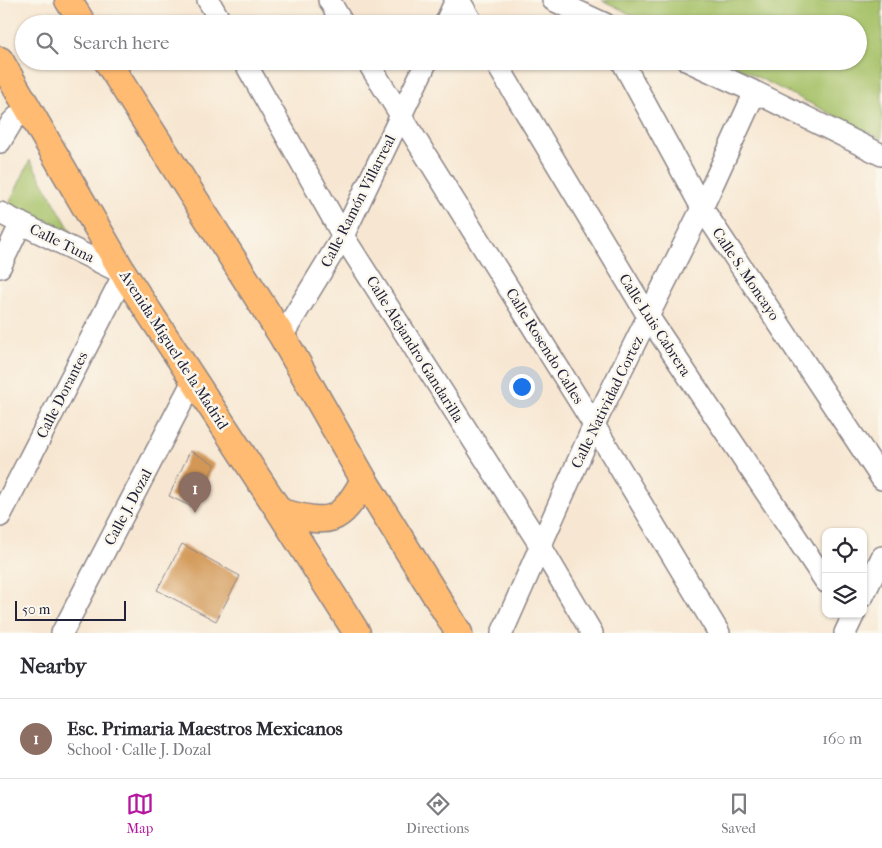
<!DOCTYPE html>
<meta charset="utf-8">
<style>
body{margin:0;font-family:"IM FELL French Canon",serif;background:#f7f7f7;color:#2b2b33}
.controls{position:absolute;right:15px;bottom:15px;display:grid;overflow:hidden;border-radius:10px;box-shadow:0 1px 4px #0004}
.controls button{width:45px;height:45px;display:grid;place-items:center;padding:0;border:0;border-bottom:1px solid #e1e1e2;background:#fff;color:#2b2b33;font:25px sans-serif}
.scale{position:absolute;left:15px;bottom:12px;width:111px;box-sizing:border-box;padding-left:5px;border:2px solid #22223b;border-top:0;font-size:14px;line-height:18px;white-space:nowrap;color:#22223b;-webkit-text-stroke:4px #fbf7ec;paint-order:stroke}
.you{position:absolute;left:521px;top:386px;width:18px;height:18px;margin:-12px;border:4px solid #fff;border-radius:50%;background:#1a73e8;box-shadow:0 0 0 8px #1a73e833}
.badge{display:grid;place-items:center;width:32px;height:32px;border-radius:50%;background:#b5179e;color:#fff;font-size:16px;font-weight:700}
.pin{position:absolute;translate:-50% -41px;filter:drop-shadow(0 1px 2px #0008)}
.pin::after{content:'';position:absolute;top:26px;width:18px;height:15px;background:inherit;clip-path:polygon(0 0,100% 0,50% 100%)}
.list{margin:0;padding:0;list-style:none}
h2{display:flex;justify-content:space-between;align-items:center;height:65px;margin:0;padding:0 20px;font-size:21px}
h2 small{font-size:16px;font-weight:400;color:#7c7c81}
.list li{display:grid;grid-template-columns:32px 1fr auto;gap:15px;align-items:center;box-sizing:border-box;height:80px;padding:0 20px;border-top:1px solid #e1e1e2}
.list b{display:block;font-size:19px;white-space:nowrap}
.list p{margin:0;font-size:16px;white-space:nowrap;color:#7c7c81}
.list em{font-size:16px;font-style:normal;color:#7c7c81}
.icon{flex:none;width:28px;height:28px;fill:none;stroke:currentColor;stroke-width:2;stroke-linecap:round;stroke-linejoin:round}
.map{position:relative;flex:none;width:882px;height:633px;overflow:hidden}
.search{position:absolute;background:#fff;box-shadow:0 1px 4px #0004;left:15px;right:15px;top:15px;height:55px;display:flex;align-items:center;gap:12px;box-sizing:border-box;padding:0 18px;border-radius:28px;color:#7c7c81;font-size:19px}
.sheet{height:145px;background:#fff}
nav{display:flex;justify-content:space-around;align-items:center;box-sizing:border-box;height:70px;border-top:1px solid #e1e1e2;background:#fff;font-size:14px;color:#7c7c81}
nav a{display:grid;justify-items:center;gap:2px}
nav .on{color:#b5179e}
.map>svg:first-child{display:block}
.green{fill:#a6c167;stroke:#647251}
.building{fill:#d29755}
.lines{fill:none;stroke-linecap:round;stroke-linejoin:round}
.minor-casing{stroke:#8c8486;stroke-width:24}
.major-casing{stroke:#8c8486;stroke-width:29}
.minor{stroke:#fff;stroke-width:21}
.major{stroke:#ffbb71;stroke-width:26}
.labels{text-anchor:middle;stroke-width:5;stroke-linejoin:round;paint-order:stroke}
.street-label{font-size:15px;fill:#22223b;stroke:#fbf7ec}
</style>
<div class="map">
<svg width="882" height="633" viewBox="0 0 882 633">
<rect width="100%" height="100%" fill="#fbf7ec"/>
<filter id="ink" filterUnits="userSpaceOnUse"><feTurbulence type="fractalNoise" baseFrequency=".02" numOctaves="2"/><feDisplacementMap in="SourceGraphic" scale="10" xChannelSelector="R" yChannelSelector="G"/><feConvolveMatrix kernelMatrix="1 2 1 2 8 2 1 2 1" color-interpolation-filters="sRGB"/></filter>
<filter id="wash" filterUnits="userSpaceOnUse"><feTurbulence type="fractalNoise" baseFrequency=".0096" numOctaves="4" result="noise"/><feDisplacementMap in="SourceGraphic" scale="20" xChannelSelector="R" yChannelSelector="G"/><feGaussianBlur stdDeviation="1.12" result="paint"/><feColorMatrix in="noise" values="0 0 0 0 0 0 0 0 0 0 0 0 0 0 0 0 0 1.4 0 .05"/><feComposite in="paint" operator="in"/></filter>
<g filter="url(#wash)">
<rect width="100%" height="100%" fill="#f7e7d2"/>
<path class="green" d="M 602,0 L 882,0 L 882,139 L 725,61 L 858,61 L 858,24 L 650,24 Z
M 30,160 L 76,240 L 8,206 Z"/>
<g id="blocks">
<path class="building" d="M 190,451 L 215,464 L 194,508 L 169,496 Z
M 182,544 L 240,576 L 216,621 L 157,590 Z"/>
</g>
</g>
<g filter="url(#ink)">
<use href="#blocks" fill-opacity="0" stroke="#8c8486" stroke-width="1"/>
<g class="lines">
<g class="minor-casing">
<path id="minor" d="M 208,0 L 222,24
M 329,0 L 343,24
M 459,0 L 473,24
M 553,0 L 605,24
M 445,24 L 456,0
M 244,61 L 343,236 L 540,545 L 592,633
M 367,61 L 594,425 L 719,633
M 495,61 L 648,316 L 826,582
M 622,61 L 702,208 L 882,479
M 688,61 L 755,92 L 882,155
M 0,142 L 12,122 L 27,107
M 0,213 L 124,274 L 0,516
M 0,267 L 21,223
M 282,336 L 343,236 L 427,61
M 863,596 L 882,557
M 62,633 L 193,381
M 502,633 L 594,425 L 702,208 L 755,92
M 845,633 L 854,614"/>
</g>
<g class="major-casing">
<path id="major" d="M 68,0 L 83,24
M 0,60 L 124,274 L 280,512 L 357,633
M 107,61 L 282,336 L 364,480 L 459,633
M 280,512 C 328,523 338,528 364,480"/>
</g>
<use href="#minor" class="minor"/>
<use href="#major" class="major"/>
</g>
</g>
<g class="labels">
<g class="street-label">
<text transform="translate(358 201) rotate(-63)" y="5">Calle Ramón Villarreal</text>
<text transform="translate(62 243) rotate(26)" y="5">Calle Tuna</text>
<text transform="translate(746 274) rotate(56)" y="5">Calle S. Moncayo</text>
<text transform="translate(655 325) rotate(57)" y="5">Calle Luis Cabrera</text>
<text transform="translate(545 346) rotate(58)" y="5">Calle Rosendo Calles</text>
<text transform="translate(415 349) rotate(58)" y="5">Calle Alejandro Gandarilla</text>
<text transform="translate(174 350) rotate(57)" y="5">Avenida Miguel de la Madrid</text>
<text transform="translate(62 395) rotate(-63)" y="5">Calle Dorantes</text>
<text transform="translate(607 402) rotate(-64)" y="5">Calle Natividad Cortez</text>
<text transform="translate(128 507) rotate(-62)" y="5">Calle J. Dozal</text>
</g>
</g>
</svg>
<div class="controls">
<button><svg class="icon" aria-label="locate" viewBox="0 0 24 24"><circle cx="12" cy="12" r="6"/><path d="M12 2v4M12 18v4M2 12h4M18 12h4"/></svg></button>
<button><svg class="icon" aria-label="layers" viewBox="0 0 24 24"><path d="M12 4l9 5-9 5-9-5zM3 14l9 5 9-5"/></svg></button>
</div>
<div class="scale">50 m</div>
<div class="you"></div>
<div class="pin badge" style="left:195px;top:513px;background:#8d6e63">1</div>
<div class="search"><svg class="icon" aria-label="search" viewBox="0 0 24 24"><circle cx="10" cy="10" r="6"/><path d="M15 15l6 6"/></svg>Search here</div>
</div>
<section class="sheet">
<h2>Nearby<small></small></h2>
<ul class="list">
<li><span class="badge" style="background:#8d6e63">1</span><div><b>Esc. Primaria Maestros Mexicanos</b><p>School · Calle J. Dozal</p></div><em>160 m</em></li>
</ul>
</section>
<nav>
<a class="on"><svg class="icon" aria-label="map" viewBox="0 0 24 24"><path d="M3 6l6-2 6 2 6-2v14l-6 2-6-2-6 2zM9 4v14M15 6v14"/></svg>Map</a>
<a><svg class="icon" aria-label="directions" viewBox="0 0 24 24"><path d="M12 3l9 9-9 9-9-9zM9 14v-3h6M13 9l2 2-2 2"/></svg>Directions</a>
<a><svg class="icon" aria-label="saved" viewBox="0 0 24 24"><path d="M7 4h10v16l-5-4-5 4z"/></svg>Saved</a>
</nav>
